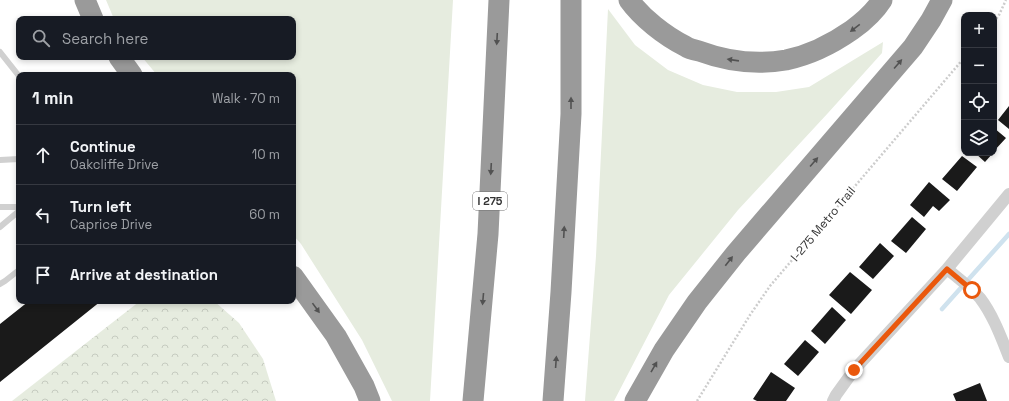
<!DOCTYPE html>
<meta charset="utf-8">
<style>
body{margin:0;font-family:"Space Grotesk",sans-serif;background:#20242c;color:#f1f3f6}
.controls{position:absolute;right:12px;top:12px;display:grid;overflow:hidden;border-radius:8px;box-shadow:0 2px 6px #0003}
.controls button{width:36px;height:36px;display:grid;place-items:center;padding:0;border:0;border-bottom:1px solid #363941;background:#171b24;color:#f1f3f6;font:20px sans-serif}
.stop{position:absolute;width:12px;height:12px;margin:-9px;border:3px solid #ea580c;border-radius:50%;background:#fff}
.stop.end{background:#ea580c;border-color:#fff;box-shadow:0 1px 4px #0008}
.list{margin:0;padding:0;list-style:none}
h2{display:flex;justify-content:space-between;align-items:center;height:52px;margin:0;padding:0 16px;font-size:17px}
h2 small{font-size:13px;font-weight:400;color:#9ea1a6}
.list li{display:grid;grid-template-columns:26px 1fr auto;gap:12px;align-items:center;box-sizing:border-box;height:60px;padding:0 16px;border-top:1px solid #363941}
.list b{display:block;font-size:15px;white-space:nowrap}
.list p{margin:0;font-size:13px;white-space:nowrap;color:#9ea1a6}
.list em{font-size:13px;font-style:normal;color:#9ea1a6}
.icon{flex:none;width:22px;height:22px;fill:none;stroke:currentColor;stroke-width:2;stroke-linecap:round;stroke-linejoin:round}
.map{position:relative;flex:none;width:1009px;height:401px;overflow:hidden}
.search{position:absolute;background:#171b24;box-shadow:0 2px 6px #0003;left:16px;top:16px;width:280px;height:44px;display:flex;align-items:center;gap:10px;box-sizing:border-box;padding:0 14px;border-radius:8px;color:#9ea1a6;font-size:15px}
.panel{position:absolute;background:#171b24;box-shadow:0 2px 6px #0003;left:16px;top:72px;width:280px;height:232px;border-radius:8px}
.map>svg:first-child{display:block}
.grass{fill:#e6ecdf}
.forest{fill:url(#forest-crowns)}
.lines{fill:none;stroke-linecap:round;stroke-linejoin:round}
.stream{stroke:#cfe2ee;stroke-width:4.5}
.building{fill:#1a1a1a}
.path{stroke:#cdcdcd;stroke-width:2.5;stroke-dasharray:2 2;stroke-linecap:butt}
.service{stroke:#d0d0d0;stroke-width:6}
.minor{stroke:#d0d0d0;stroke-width:12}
.motorway{stroke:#9a9a9a;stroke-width:21}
.oneway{fill:#525252}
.route{stroke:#ea580c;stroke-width:5}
.labels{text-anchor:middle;stroke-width:4;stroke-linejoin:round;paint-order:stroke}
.shield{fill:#fff;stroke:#707070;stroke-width:1}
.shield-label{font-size:11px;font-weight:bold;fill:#333}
.street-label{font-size:12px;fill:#333;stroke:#fff}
</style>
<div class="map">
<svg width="1009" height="401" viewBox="0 0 1009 401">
<defs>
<pattern id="forest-crowns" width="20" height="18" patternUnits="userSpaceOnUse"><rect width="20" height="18" fill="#e6ecdf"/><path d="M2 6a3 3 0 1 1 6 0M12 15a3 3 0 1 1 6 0" fill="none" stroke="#c6cbc0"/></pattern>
</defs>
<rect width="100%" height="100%" fill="#fff"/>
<path class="grass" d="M 106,0 L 453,0 L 430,401 L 392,401 L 362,340 L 301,244 L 293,235 L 293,75 L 157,75 L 142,57 L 293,57 L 293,19 L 114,19 Z
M 608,9 L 635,45 L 668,70 L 703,85 L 737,92 L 776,92 L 809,87 L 883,42 L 882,53 L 828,113 L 738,210 L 669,295 L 614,401 L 585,401 L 596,256 Z"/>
<path class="forest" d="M 140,301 L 214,301 L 239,323 L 263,359 L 276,401 L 12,401 Z"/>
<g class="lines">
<path class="stream" d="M 942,309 L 1009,234"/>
</g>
<path class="building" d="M 1009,106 L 1009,129 L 998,120 Z
M 994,128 L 1006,138 L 994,151 Z
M 975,153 L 993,153 L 985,162 Z
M 962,156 L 977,167 L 957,191 L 942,179 Z
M 929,182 L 950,200 L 939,211 L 933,206 L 924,217 L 910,205 Z
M 912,217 L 926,229 L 906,253 L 891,241 Z
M 880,243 L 894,256 L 873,279 L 859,267 Z
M 850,272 L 872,290 L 851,314 L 829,295 Z
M 29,301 L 101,301 L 0,382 L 0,324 Z
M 832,307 L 846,320 L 825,344 L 811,331 Z
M 805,340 L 819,352 L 798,376 L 784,364 Z
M 771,372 L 795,388 L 786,401 L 757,401 L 753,399 Z
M 980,383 L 987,401 L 956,401 L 953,394 Z"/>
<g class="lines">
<path class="path" d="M 994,22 L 999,15 L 1006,0
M 697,401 L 750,315 L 770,286 L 964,58"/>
<path class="service" d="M 0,52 L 19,76
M 0,160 L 19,159
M 0,207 L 19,207
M 0,227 L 19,211
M 0,284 L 5,281 L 19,270"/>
<path class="minor" d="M 947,269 C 958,278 970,287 980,298 C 993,315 1001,337 1009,357
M 833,401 L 836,395 L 854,370 L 947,269 L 1009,194"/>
<path class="motorway" d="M 85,0 L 93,19
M 629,0 C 642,18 665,36 685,46 C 689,49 694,50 699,51 C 726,61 757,65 786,60 C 810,55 832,44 852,30 C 863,22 875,11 882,0
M 119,57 L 132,75
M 293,276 L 336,336 L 364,386 L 370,401
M 473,401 L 488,234 L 499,0
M 553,401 L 561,292 L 571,114 L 571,0
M 635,401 L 664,350 L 697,302 L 736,253 L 913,47 L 931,20 L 942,0"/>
</g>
<defs><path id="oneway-solid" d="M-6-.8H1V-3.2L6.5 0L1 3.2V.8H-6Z"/></defs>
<g class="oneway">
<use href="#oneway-solid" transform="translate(855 28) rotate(143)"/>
<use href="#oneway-solid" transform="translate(497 39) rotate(93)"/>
<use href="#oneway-solid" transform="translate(733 60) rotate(-172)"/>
<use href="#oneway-solid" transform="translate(898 64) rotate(-49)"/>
<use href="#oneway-solid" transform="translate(571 103) rotate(-90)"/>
<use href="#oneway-solid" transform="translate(814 162) rotate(-49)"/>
<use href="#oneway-solid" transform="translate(491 169) rotate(93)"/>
<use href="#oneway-solid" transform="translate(564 232) rotate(-87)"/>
<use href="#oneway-solid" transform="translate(729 261) rotate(-52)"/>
<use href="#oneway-solid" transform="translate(483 299) rotate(95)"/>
<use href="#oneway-solid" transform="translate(316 308) rotate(54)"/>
<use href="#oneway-solid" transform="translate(556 362) rotate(-86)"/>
<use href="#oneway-solid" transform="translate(654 367) rotate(-60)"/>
</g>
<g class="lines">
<path class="route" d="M 854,370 L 947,269 L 972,290"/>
</g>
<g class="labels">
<rect class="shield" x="473" y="192" width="34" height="18" rx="3"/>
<g class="shield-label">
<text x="490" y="205">I 275</text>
</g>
<g class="street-label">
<text transform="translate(823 224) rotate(-50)" y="4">I-275 Metro Trail</text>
</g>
</g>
</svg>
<div class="controls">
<button>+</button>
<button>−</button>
<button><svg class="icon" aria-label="locate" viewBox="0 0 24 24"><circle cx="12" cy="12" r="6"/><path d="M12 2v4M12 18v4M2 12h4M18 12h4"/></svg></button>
<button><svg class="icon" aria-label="layers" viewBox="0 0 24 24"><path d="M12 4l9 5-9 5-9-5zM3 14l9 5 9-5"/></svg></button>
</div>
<div class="stop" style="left:972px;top:290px"></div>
<div class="stop end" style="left:854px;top:370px"></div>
<div class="search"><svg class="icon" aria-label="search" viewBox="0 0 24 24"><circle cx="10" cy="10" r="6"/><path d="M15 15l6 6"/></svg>Search here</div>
<section class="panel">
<h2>1 min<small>Walk · 70 m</small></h2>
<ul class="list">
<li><svg class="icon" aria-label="ahead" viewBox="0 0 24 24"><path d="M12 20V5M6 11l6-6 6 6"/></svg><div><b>Continue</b><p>Oakcliffe Drive</p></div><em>10 m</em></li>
<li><svg class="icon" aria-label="left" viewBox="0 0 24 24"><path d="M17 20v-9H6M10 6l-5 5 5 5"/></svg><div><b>Turn left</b><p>Caprice Drive</p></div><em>60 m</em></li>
<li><svg class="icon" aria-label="arrive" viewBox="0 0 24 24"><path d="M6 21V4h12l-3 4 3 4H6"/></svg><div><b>Arrive at destination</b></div></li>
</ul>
</section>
</div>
